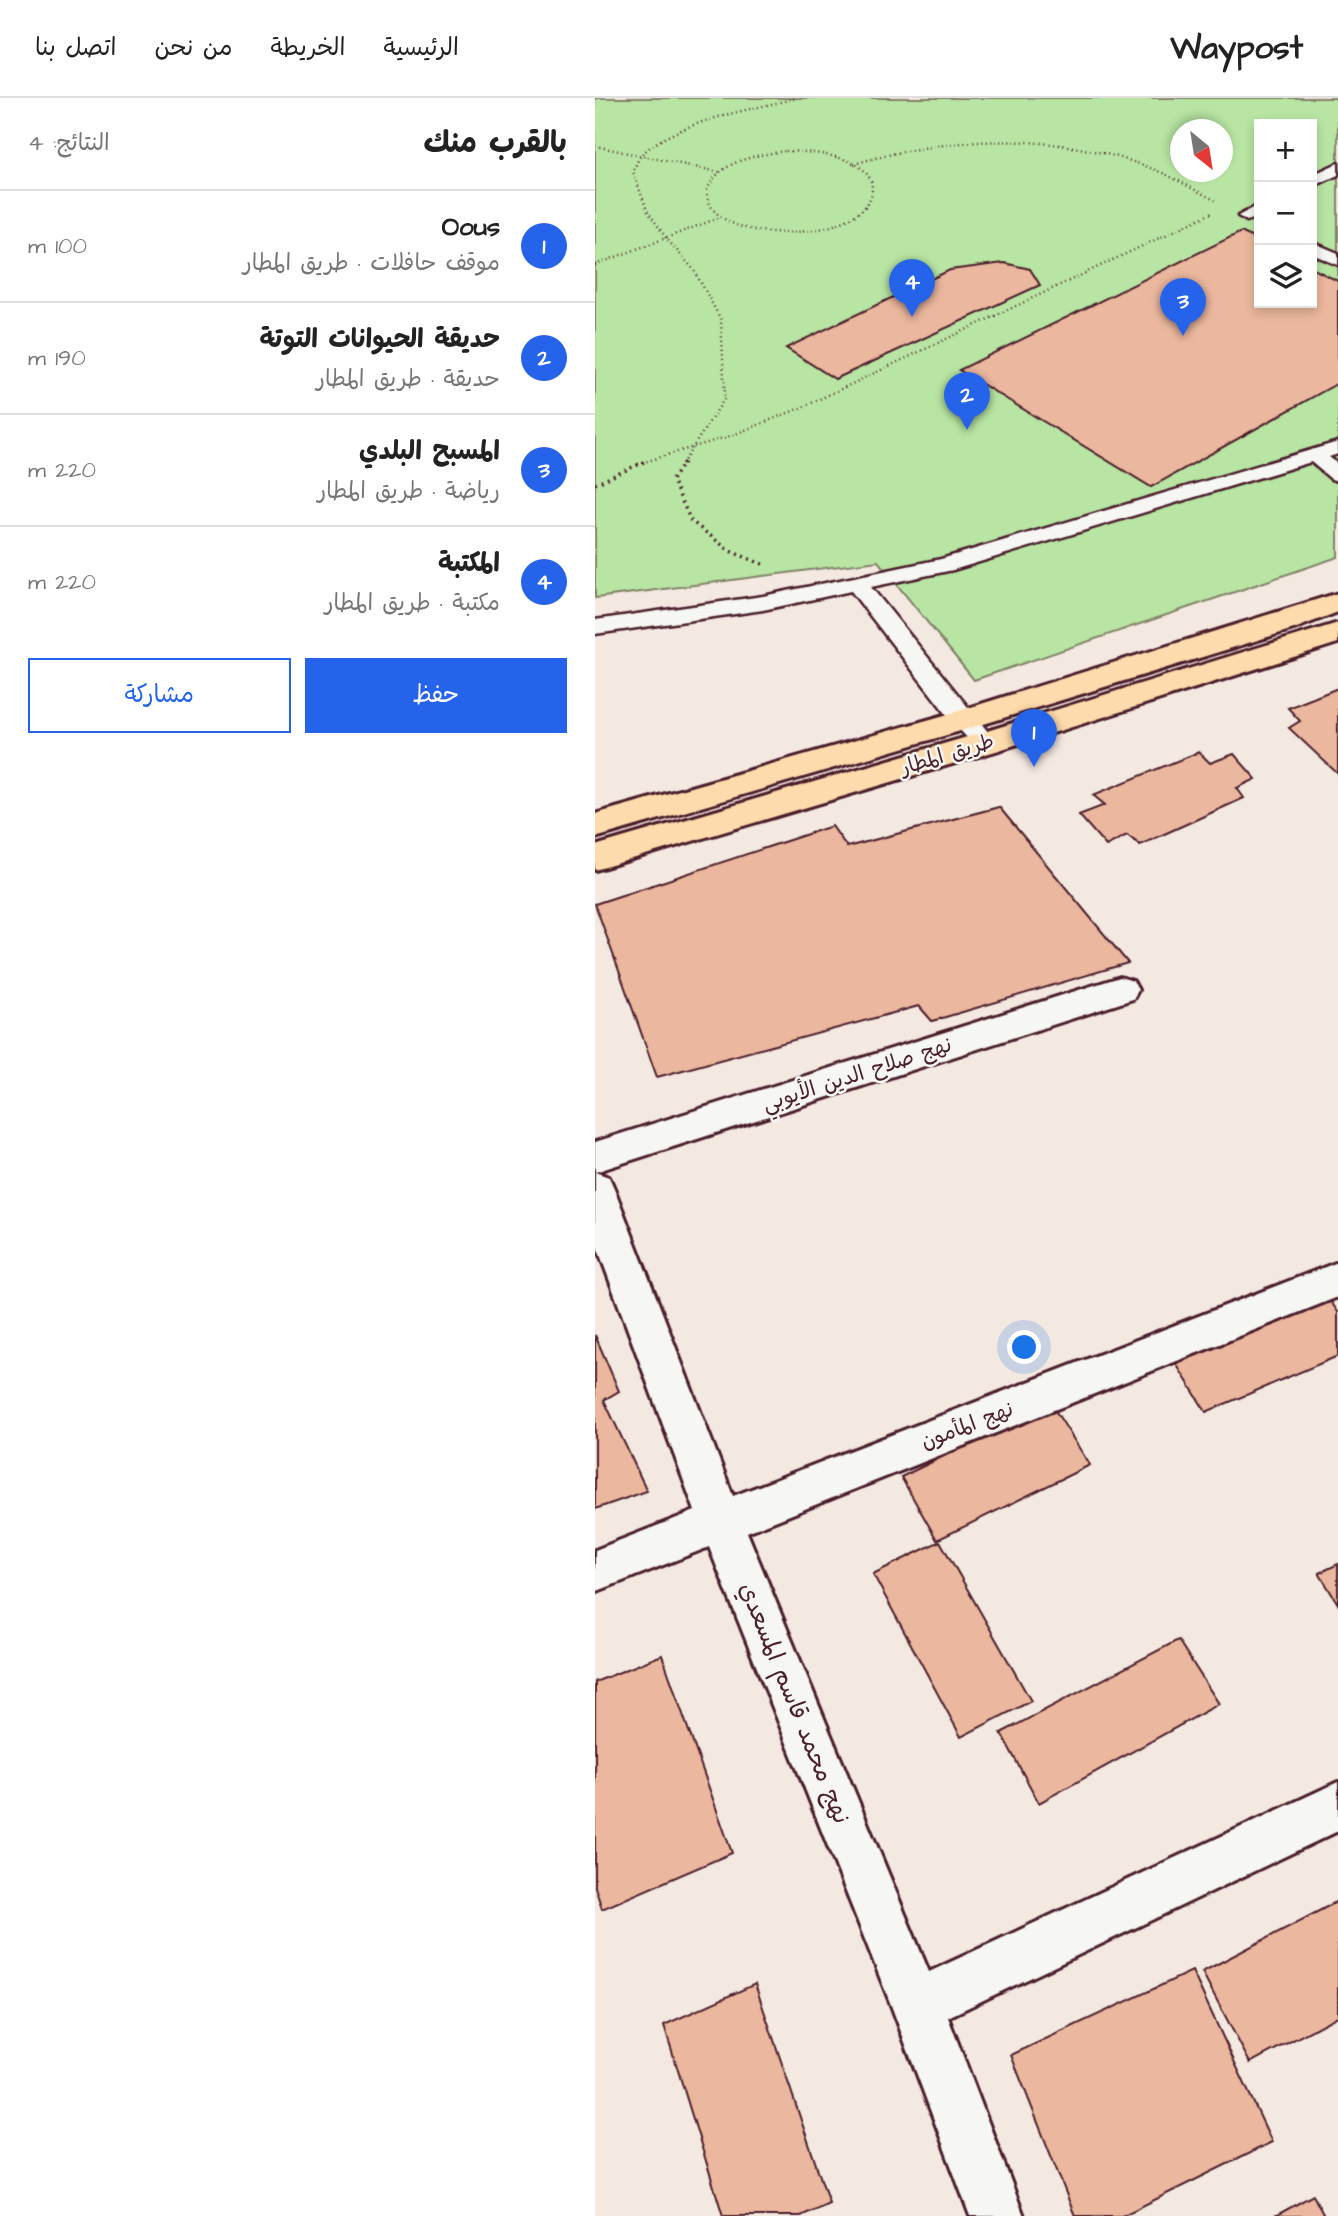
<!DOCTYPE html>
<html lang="ar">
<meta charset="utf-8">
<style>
body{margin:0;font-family:"Architects Daughter","Playpen Sans Arabic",sans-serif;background:#f6f6f6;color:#222;direction:rtl}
.controls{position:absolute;right:21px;top:21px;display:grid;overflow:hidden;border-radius:0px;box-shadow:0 4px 10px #0003}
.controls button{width:63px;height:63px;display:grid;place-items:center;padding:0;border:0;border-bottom:2px solid #e0e0e0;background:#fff;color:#222;font:35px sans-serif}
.compass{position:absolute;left:575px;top:21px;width:63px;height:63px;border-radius:50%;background:#fff;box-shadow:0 4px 10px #0003;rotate:150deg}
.you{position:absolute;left:430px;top:1250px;width:24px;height:24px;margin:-18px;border:5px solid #fff;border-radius:50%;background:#1a73e8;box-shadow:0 0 0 10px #1a73e833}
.badge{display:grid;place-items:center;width:46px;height:46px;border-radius:50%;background:#2563eb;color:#fff;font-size:23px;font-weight:700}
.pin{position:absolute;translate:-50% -58px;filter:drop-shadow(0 2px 4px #0008)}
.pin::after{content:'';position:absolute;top:37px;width:24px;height:21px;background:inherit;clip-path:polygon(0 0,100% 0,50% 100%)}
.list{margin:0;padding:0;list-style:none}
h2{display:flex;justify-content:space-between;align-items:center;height:91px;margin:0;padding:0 28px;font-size:30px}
h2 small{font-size:23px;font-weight:400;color:#767676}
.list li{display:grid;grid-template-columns:46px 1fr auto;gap:21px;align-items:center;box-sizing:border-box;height:112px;padding:0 28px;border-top:2px solid #e0e0e0}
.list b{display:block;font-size:26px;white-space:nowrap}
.list p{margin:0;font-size:23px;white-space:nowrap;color:#767676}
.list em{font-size:23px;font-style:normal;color:#767676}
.actions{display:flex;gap:14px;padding:21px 28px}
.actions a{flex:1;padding:16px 0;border:2px solid #2563eb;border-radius:0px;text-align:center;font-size:24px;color:#2563eb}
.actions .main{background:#2563eb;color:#fff}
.icon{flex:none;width:38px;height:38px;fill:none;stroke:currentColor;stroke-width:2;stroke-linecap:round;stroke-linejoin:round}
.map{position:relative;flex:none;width:743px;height:2118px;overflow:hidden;direction:ltr}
header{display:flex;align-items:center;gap:42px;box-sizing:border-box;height:98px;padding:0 35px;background:#fff;border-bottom:2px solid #e0e0e0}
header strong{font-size:33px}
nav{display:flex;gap:38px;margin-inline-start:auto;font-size:24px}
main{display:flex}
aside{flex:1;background:#fff}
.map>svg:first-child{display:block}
.green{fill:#b8e5a3;stroke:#818267;stroke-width:2;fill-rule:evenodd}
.building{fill:#ebb79e;stroke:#4a1f2b;stroke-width:2}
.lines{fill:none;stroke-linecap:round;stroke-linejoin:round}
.lane-casing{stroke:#4a1f2b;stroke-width:5}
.street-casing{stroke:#4a1f2b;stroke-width:6}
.primary-casing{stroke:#4a1f2b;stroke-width:6}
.path-far1{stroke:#4a1f2b;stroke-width:2.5;stroke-dasharray:1 3.5;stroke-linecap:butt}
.path{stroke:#4a1f2b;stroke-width:3.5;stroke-dasharray:2 4.5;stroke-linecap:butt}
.lane{fill:#f6f6f2;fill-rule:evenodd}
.street{fill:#f6f6f2;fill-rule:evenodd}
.primary{fill:#fedbac;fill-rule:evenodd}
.labels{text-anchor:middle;stroke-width:5;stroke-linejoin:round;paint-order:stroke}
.street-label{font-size:21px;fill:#4a1f2b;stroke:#f6f6f2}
.near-street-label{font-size:24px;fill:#4a1f2b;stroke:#f6f6f2}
</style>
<header>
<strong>Waypost</strong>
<nav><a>الرئيسية</a><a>الخريطة</a><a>من نحن</a><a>اتصل بنا</a></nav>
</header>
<main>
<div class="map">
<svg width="743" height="2118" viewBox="0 0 743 2118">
<rect width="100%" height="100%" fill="#f4e9e1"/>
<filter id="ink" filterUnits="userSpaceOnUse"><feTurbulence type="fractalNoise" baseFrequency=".0143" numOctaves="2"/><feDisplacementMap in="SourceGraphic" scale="14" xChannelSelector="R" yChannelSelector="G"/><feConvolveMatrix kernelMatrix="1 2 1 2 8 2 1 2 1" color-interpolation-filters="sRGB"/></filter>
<g filter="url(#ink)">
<path class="green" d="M 0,0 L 743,0 L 743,459 L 379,582 L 283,463 L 0,500 ZM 664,26 L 717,26 L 717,205 L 664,205 ZM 586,32 L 628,32 L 628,74 L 586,74 Z"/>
<path class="building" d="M 646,134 L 664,143 L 664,205 L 717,205 L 717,170 L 743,183 L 743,285 L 556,389 L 364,272 Z
M 409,165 L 435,171 L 445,187 L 240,281 L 191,250 L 355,172 Z
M 743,590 L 743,676 L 694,630 L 705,623 L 693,610 Z
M 604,654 L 615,665 L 639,656 L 661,681 L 642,690 L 649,700 L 545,747 L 532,737 L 511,748 L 484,717 L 510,707 L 498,697 Z
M 404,709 L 533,865 L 337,923 L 324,908 L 62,979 L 0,806 L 237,728 L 252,749 Z
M 727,1191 L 743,1214 L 743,1258 L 611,1314 L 575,1256 Z
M 0,1237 L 24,1293 L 9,1302 L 52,1393 L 0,1411 Z
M 456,1306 L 495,1367 L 342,1442 L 306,1379 Z
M 345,1443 L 436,1603 L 366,1639 L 278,1476 Z
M 743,1466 L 743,1506 L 724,1475 Z
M 583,1542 L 624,1606 L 444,1705 L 406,1635 Z
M 67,1557 L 137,1755 L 7,1811 L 0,1789 L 0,1584 Z
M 743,1803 L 743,1918 L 655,1965 L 607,1874 Z
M 597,1873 L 677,2044 L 527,2118 L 480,2118 L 416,1957 Z
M 160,1886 L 234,2105 L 206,2118 L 128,2118 L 69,1927 Z
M 718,2097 L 729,2118 L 680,2118 Z"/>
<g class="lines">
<g class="lane-casing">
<path id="lane" d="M 743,65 L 743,77 L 717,89 L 717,77 Z
M 664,107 L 664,119 L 652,123 L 643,118 Z
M 717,144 L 743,155 L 743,167 L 717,156 Z
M 743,344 L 743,356 L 734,359 L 743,366 L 743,383 L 736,381 L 716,364 L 358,472 L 276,489 L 402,645 L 398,650 L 390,653 L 382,650 L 360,627 L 256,493 L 168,512 L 0,536 L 0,522 L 168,498 L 346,461 Z"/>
</g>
<g class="street-casing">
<path id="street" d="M 525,879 L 538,883 L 543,892 L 538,901 L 0,1074 L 14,1079 L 19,1090 L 138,1398 L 743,1164 L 743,1199 L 152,1434 L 334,1874 L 743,1684 L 743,1733 L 353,1919 L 429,2118 L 375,2118 L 296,1907 L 114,1449 L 0,1494 L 0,1452 L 100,1413 L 0,1143 L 0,1044 Z"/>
</g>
<g class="primary-casing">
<path id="primary" d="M 743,495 L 743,514 L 699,531 L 379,629 L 0,740 L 0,716 L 357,615 Z
M 743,525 L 743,545 L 401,653 L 0,772 L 0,748 L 379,637 Z"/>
</g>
<path class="path-far1" d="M 0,48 L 124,74
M 191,53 C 216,54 276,57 277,90 C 277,98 274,104 269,110 C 242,137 175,140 141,127 C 125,120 112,111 112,92 C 125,62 162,57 191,53 Z
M 259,66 C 357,37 461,33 558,71 C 579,79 599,92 620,102
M 0,167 L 126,119
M 43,366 L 138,337 L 208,309 L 617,115
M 87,366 L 130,300 L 126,222 L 99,172 L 71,140 L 52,112 L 38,74 C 41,67 43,60 48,55 C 85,22 155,12 202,0"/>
<path class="path" d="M 89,364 L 77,382 L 96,423 L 135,453 L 170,467
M 0,386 L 49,364"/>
<use href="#lane" class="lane"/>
<use href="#street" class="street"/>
<use href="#primary" class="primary"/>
</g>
</g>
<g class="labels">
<g class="street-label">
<text transform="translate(352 656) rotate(-17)" y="7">طريق المطار</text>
<text transform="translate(262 976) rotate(-18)" y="7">نهج صلاح الدين الأيوبي</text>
<text transform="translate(372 1327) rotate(-21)" y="7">نهج المأمون</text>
</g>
<g class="near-street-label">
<text transform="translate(200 1605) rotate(68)" y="8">نهج محمد قاسم المسعدي</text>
</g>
</g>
</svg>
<div class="controls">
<button>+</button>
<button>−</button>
<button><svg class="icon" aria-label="layers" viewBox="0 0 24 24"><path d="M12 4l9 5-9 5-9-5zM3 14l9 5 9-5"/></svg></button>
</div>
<svg class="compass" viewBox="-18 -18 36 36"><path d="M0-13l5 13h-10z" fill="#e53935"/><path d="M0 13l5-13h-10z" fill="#767676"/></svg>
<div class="you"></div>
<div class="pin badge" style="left:439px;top:669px">1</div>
<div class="pin badge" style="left:372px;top:332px">2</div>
<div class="pin badge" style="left:588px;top:238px">3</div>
<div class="pin badge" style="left:317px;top:219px">4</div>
</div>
<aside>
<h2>بالقرب منك<small>النتائج: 4</small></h2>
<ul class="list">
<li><span class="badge">1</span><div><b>Oous</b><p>موقف حافلات · طريق المطار</p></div><em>100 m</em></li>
<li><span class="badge">2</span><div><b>حديقة الحيوانات التوتة</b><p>حديقة · طريق المطار</p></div><em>190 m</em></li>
<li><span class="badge">3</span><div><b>المسبح البلدي</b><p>رياضة · طريق المطار</p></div><em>220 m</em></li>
<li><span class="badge">4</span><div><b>المكتبة</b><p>مكتبة · طريق المطار</p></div><em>220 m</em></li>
</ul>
<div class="actions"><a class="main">حفظ</a><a>مشاركة</a></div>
</aside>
</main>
